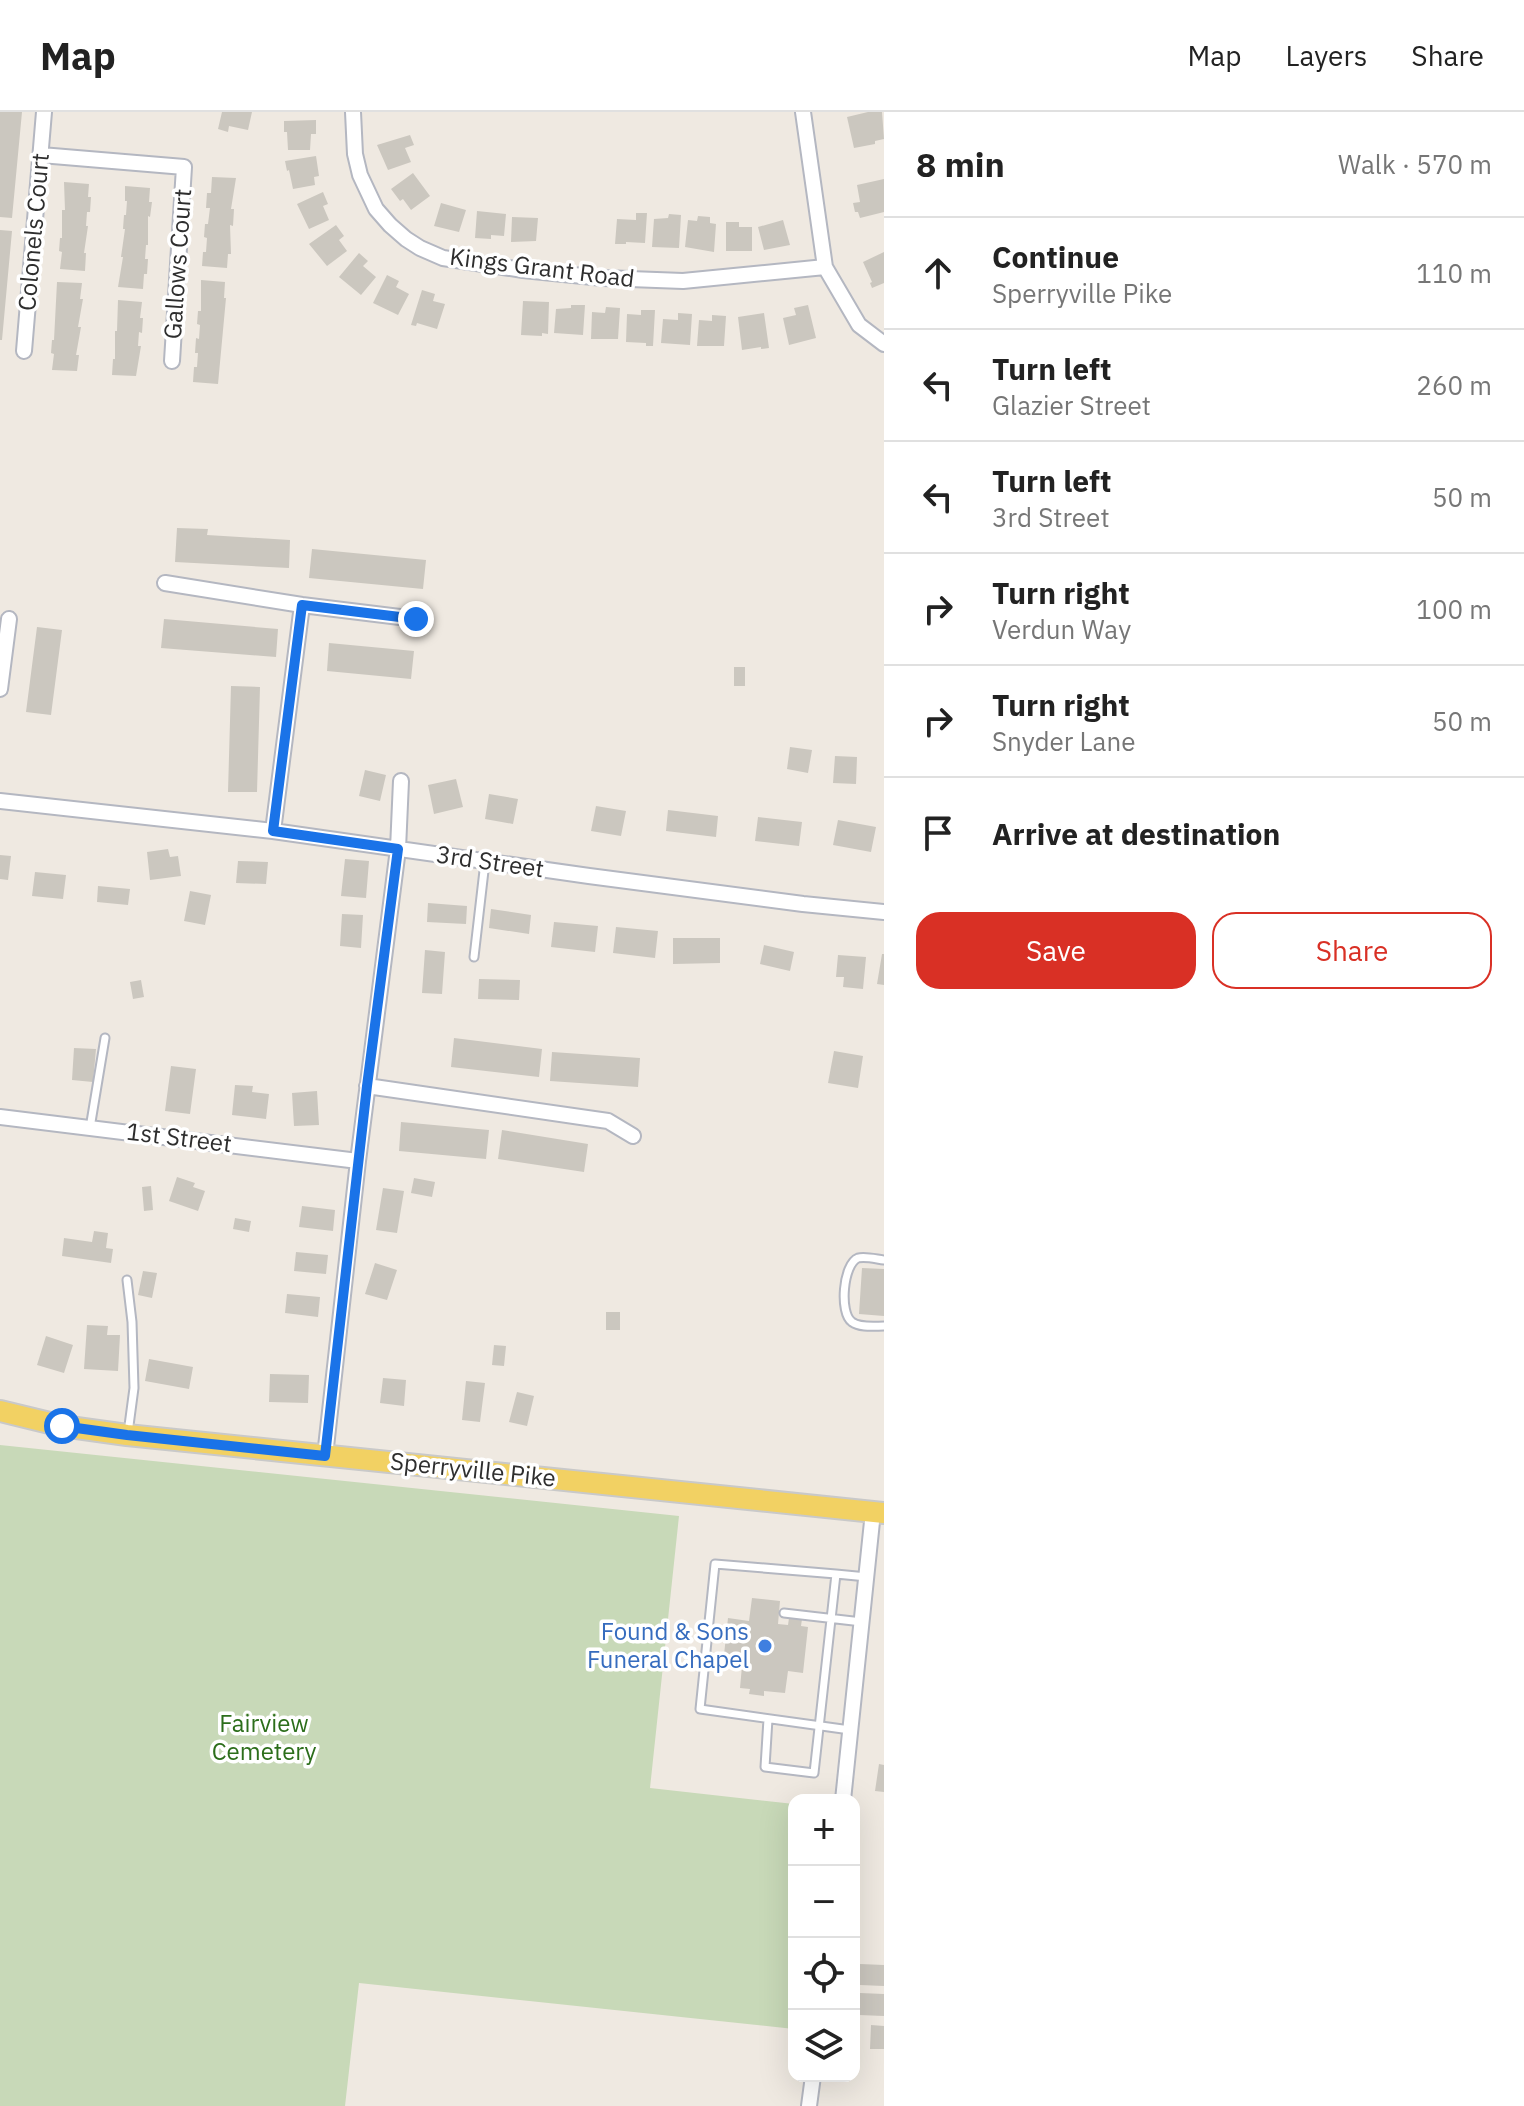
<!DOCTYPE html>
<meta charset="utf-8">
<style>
body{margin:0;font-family:"IBM Plex Sans",sans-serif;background:#f6f6f6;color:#222}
.controls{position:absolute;right:24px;bottom:24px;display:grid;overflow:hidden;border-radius:16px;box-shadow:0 8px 32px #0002}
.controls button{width:72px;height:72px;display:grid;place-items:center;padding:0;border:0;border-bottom:2px solid #e0e0e0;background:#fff;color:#222;font:40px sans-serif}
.stop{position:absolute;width:24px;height:24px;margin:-18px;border:6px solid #1a73e8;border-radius:50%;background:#fff}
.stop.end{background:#1a73e8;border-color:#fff;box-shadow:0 2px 8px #0008}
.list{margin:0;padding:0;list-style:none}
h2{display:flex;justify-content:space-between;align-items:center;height:104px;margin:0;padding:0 32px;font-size:34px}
h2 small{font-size:26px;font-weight:400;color:#767676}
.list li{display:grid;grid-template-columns:52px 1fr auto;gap:24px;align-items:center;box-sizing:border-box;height:112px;padding:0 32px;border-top:2px solid #e0e0e0}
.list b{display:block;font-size:30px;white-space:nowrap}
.list p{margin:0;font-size:26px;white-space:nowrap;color:#767676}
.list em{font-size:26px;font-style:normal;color:#767676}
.actions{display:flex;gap:16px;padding:24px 32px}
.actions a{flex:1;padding:18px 0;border:2px solid #d93025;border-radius:24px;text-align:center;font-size:28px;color:#d93025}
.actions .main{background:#d93025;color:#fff}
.icon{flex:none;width:44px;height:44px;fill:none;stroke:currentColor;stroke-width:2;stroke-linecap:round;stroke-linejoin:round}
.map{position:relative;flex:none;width:884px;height:1994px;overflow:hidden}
header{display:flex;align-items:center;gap:48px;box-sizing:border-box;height:112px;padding:0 40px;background:#fff;border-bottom:2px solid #e0e0e0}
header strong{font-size:38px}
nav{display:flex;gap:44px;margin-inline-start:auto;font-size:28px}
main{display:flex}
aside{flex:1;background:#fff}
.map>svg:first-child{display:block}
.cemetery{fill:#c8d9b8}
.building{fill:#cbc7bf}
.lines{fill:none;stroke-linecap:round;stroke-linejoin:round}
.service-casing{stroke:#b4b7c1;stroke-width:11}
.minor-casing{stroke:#b4b7c1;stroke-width:18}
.primary-casing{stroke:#c9c9c9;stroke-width:24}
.service{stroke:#fff;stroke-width:7}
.minor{stroke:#fff;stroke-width:14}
.primary{stroke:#f2d163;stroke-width:20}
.route{stroke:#1a73e8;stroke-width:10}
.shop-dot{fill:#3f7fe0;stroke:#fff;stroke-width:3}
.labels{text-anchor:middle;stroke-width:7;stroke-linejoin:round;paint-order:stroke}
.street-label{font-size:24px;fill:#2e2e2e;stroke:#fff}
.shop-label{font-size:24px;fill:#366cbe;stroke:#fff;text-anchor:end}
.park-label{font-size:24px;fill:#2c6e1b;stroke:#fff}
</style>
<header>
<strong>Map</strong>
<nav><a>Map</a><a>Layers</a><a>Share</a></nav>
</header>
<main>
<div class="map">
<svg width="884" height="1994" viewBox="0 0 884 1994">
<rect width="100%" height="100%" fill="#efe9e1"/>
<path class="cemetery" d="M 0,1333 L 679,1404 L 650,1676 L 794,1692 L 794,1917 L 359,1871 L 345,1994 L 0,1994 Z"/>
<path class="building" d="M 0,0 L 22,0 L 12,106 L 0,105 Z
M 222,0 L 252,0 L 248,18 L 229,14 L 228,20 L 218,17 Z
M 868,0 L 882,0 L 884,27 L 875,29 L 875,32 L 854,36 L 847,5 Z
M 316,8 L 316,22 L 311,22 L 310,38 L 288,38 L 287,20 L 284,20 L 284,9 Z
M 410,23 L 414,33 L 405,36 L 411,50 L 388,58 L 377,33 Z
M 316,44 L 319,64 L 314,65 L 315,73 L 293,77 L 289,58 L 287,59 L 285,49 Z
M 413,61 L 430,84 L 411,98 L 403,87 L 400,89 L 391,77 Z
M 212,65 L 236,66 L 231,97 L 234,97 L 233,114 L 230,113 L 231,142 L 228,142 L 227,156 L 202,154 L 203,140 L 206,140 L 207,126 L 204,125 L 205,112 L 208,112 L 210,96 L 206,96 L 207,81 L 211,81 Z
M 884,67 L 884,100 L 860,106 L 858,100 L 855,100 L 853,91 L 860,90 L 857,73 Z
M 64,70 L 89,72 L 88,85 L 91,85 L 90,100 L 87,100 L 86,114 L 88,114 L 84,141 L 86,141 L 85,159 L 60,157 L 62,140 L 59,139 L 60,126 L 62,126 L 62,98 L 65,98 Z
M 125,74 L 150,76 L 149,90 L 152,90 L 150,105 L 148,104 L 148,133 L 146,133 L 145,147 L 148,147 L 147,162 L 144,162 L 143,177 L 118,175 L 123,145 L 121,145 L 125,117 L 123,117 L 124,103 L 126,103 L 127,89 L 125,89 Z
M 323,80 L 328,92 L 323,94 L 329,108 L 309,117 L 297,92 Z
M 441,91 L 466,98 L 459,120 L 434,114 Z
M 477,99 L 506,102 L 504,124 L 491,123 L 491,127 L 475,126 Z
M 636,101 L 647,101 L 645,131 L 626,130 L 626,132 L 615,132 L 617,107 L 636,108 Z
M 669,102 L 681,103 L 679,136 L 652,135 L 654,107 L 668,106 Z
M 698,104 L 710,105 L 710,111 L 716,112 L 714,140 L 685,135 L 688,108 L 697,109 Z
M 512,105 L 538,106 L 536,129 L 511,130 Z
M 783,108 L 790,133 L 764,138 L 758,115 Z
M 726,110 L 739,110 L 739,115 L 752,115 L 752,139 L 726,139 Z
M 336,113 L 344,124 L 339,128 L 347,139 L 327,154 L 309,132 Z
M 0,118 L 12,119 L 2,228 L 0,228 Z
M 884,140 L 884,171 L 872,176 L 870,171 L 872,170 L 863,150 Z
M 359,141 L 368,149 L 363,154 L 376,165 L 361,183 L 339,165 Z
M 387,163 L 399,169 L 396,175 L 409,182 L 398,203 L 373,191 Z
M 201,168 L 225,170 L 224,186 L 226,186 L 218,272 L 193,270 L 194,255 L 197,255 L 198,241 L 195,241 L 196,226 L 199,227 L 200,213 L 197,212 L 198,199 L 201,199 Z
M 57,170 L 82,171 L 80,187 L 83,187 L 78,215 L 81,215 L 76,243 L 79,243 L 77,259 L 52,258 L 54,242 L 51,241 L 52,228 L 54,228 Z
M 422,178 L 435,182 L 433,189 L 445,192 L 437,217 L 417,211 L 416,214 L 411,213 Z
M 118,188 L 142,190 L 140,206 L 143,206 L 142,221 L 139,220 L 138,234 L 141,234 L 136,264 L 112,263 L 113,247 L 115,247 L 115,219 L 117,219 Z
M 523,189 L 549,190 L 548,222 L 542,221 L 542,224 L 521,223 Z
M 571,193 L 585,193 L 583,223 L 554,221 L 556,197 L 571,196 Z
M 808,193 L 816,226 L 789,233 L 783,206 L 796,203 L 794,196 Z
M 606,195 L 620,196 L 618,227 L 591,227 L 592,200 L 605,201 Z
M 641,198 L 655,198 L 653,234 L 646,234 L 646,231 L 626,230 L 627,202 L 641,203 Z
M 678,201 L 692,202 L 690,233 L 661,231 L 663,207 L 678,208 Z
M 764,201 L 769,236 L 761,237 L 761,235 L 742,238 L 738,205 Z
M 712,203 L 726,204 L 724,234 L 697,234 L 699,208 L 712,209 Z
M 177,416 L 208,417 L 207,423 L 290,428 L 289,456 L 175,450 Z
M 312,437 L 426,448 L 423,477 L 309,466 Z
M 164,507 L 278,517 L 276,545 L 161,536 Z
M 37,515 L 62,518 L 51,603 L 26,600 Z
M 329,531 L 414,539 L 411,567 L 327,559 Z
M 734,555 L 745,555 L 745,574 L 734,574 Z
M 231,574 L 260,575 L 257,680 L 228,680 Z
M 790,635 L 812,638 L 808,661 L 787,657 Z
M 835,644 L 857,645 L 856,672 L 833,671 Z
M 365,658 L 386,663 L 380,689 L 359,684 Z
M 456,667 L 463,695 L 434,702 L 428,673 Z
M 489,682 L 518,687 L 513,712 L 485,707 Z
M 596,694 L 626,699 L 621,724 L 591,719 Z
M 668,698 L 718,704 L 716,725 L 666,719 Z
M 758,705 L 802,710 L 799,734 L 755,729 Z
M 838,708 L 876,715 L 871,740 L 833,733 Z
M 168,737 L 170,745 L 178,744 L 181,764 L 150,768 L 147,740 Z
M 0,743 L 11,744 L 8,768 L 0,767 Z
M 345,747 L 369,749 L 366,786 L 341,784 Z
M 238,749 L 268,750 L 266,772 L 236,771 Z
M 35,760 L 66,763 L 63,787 L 32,784 Z
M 98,774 L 130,777 L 128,793 L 97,790 Z
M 190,779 L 211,783 L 205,813 L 184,809 Z
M 428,791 L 467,794 L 466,812 L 427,810 Z
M 491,797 L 531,803 L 529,822 L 489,816 Z
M 342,802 L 363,803 L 361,836 L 340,834 Z
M 554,810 L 598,814 L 595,840 L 551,835 Z
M 616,815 L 658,819 L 655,846 L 613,841 Z
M 673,826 L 720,826 L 720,851 L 673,852 Z
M 764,833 L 794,840 L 790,859 L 760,852 Z
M 425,838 L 445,840 L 442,882 L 422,881 Z
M 882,842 L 884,842 L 884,873 L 877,872 Z
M 838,843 L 866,845 L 863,877 L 843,875 L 844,865 L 836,865 Z
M 479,867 L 520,868 L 519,888 L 478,887 Z
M 141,868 L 144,885 L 133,887 L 130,870 Z
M 454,926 L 542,937 L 539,965 L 451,955 Z
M 74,936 L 96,937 L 93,970 L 72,968 Z
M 834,939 L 863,944 L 858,976 L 828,971 Z
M 552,940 L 640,946 L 638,975 L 550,969 Z
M 171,954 L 196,957 L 190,1002 L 165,999 Z
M 235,973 L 253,974 L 252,980 L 269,982 L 266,1007 L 232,1003 Z
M 317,979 L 319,1013 L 294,1014 L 292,981 Z
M 401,1010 L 489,1018 L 486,1047 L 399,1039 Z
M 502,1018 L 588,1032 L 584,1060 L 498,1047 Z
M 177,1065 L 195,1071 L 193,1075 L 205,1079 L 198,1099 L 169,1089 Z
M 414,1066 L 435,1070 L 432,1085 L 411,1081 Z
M 151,1074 L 153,1098 L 144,1099 L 142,1075 Z
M 383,1076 L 404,1079 L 397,1121 L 376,1118 Z
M 302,1094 L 335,1098 L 333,1119 L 299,1115 Z
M 235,1106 L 251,1109 L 249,1120 L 233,1117 Z
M 94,1119 L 108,1121 L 106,1136 L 113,1137 L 111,1151 L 62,1144 L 64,1126 L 92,1130 Z
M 296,1140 L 328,1143 L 326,1162 L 294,1159 Z
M 375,1151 L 397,1158 L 387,1188 L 365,1182 Z
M 862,1156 L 884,1157 L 884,1204 L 859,1202 Z
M 143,1159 L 157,1161 L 152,1186 L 138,1183 Z
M 287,1182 L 320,1185 L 318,1205 L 285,1201 Z
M 606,1200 L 620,1200 L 620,1218 L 606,1218 Z
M 87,1213 L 108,1214 L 107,1223 L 120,1223 L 118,1259 L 84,1257 Z
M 46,1224 L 73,1233 L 64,1261 L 37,1253 Z
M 494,1233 L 506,1234 L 504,1254 L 492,1253 Z
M 149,1247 L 193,1255 L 189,1277 L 145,1269 Z
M 270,1262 L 309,1263 L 308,1291 L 269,1290 Z
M 383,1266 L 406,1268 L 404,1294 L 380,1291 Z
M 466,1269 L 485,1271 L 480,1310 L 462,1308 Z
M 517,1280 L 534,1284 L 527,1314 L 509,1310 Z
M 752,1486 L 780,1489 L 778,1512 L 788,1513 L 789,1506 L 802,1507 L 801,1514 L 808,1515 L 803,1561 L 788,1559 L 785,1581 L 764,1579 L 764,1584 L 749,1582 L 750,1577 L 740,1576 L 742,1554 L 723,1552 L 728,1506 L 749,1509 Z
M 879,1652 L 884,1653 L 884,1680 L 875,1679 Z
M 860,1852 L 884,1853 L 884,1874 L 860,1873 Z
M 860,1881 L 884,1882 L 884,1904 L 859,1903 Z
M 871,1913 L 884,1914 L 884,1937 L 870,1937 Z"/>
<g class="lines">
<g class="service-casing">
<path id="service" d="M 474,845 L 485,750
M 90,1016 L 105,926
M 884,1148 C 876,1147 865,1144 858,1146 C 843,1152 839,1201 852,1210 C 860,1216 875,1214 884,1214
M 127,1168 L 132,1210 L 134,1276 L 128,1321
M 836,1462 L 715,1452 L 700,1597 L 850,1618
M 784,1501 L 862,1510
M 768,1607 L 765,1655 L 814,1661 L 836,1462 L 867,1465"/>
</g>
<g class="minor-casing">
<path id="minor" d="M 353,0 L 355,42 L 360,63 L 376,97 L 390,113 L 406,127 L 420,136 L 443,146 L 523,158 L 603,166 L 683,169 L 825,155
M 803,0 L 825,155 L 859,213 L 884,232
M 41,43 L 184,55 L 172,249
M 24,239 L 44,0
M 165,471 L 302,493 L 416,507
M 0,577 L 9,507
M 0,689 L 273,719 L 589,764 L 803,792 L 884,800
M 273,719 L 302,493
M 367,974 L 608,1009 L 633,1024
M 0,1005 L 358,1049
M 325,1344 L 358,1049 L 398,737 L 401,669
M 843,1688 L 873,1400
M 809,1994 L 813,1964"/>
</g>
<g class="primary-casing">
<path id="primary" d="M 0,1299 L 62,1314 L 127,1323 L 884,1401"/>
</g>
<use href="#service" class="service"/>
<use href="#minor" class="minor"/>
<use href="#primary" class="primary"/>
</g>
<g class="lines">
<path class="route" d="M 62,1314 L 127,1323 L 325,1344 L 367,974 L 398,737 L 273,719 L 302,493 L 416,507"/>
</g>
<circle class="shop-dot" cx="765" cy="1534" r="8"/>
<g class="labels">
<g class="street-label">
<text transform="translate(34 120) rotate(-85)" y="8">Colonels Court</text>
<text transform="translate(178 152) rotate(-86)" y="8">Gallows Court</text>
<text transform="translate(542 156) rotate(7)" y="8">Kings Grant Road</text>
<text transform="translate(490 750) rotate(8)" y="8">3rd Street</text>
<text transform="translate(179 1026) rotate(7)" y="8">1st Street</text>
<text transform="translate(473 1358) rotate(6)" y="8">Sperryville Pike</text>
</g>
<g class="shop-label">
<text x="749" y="1528">Found &amp; Sons<tspan x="749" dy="28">Funeral Chapel</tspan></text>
</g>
<g class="park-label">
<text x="264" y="1620">Fairview<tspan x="264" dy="28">Cemetery</tspan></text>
</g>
</g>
</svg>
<div class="controls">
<button>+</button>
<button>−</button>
<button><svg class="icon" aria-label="locate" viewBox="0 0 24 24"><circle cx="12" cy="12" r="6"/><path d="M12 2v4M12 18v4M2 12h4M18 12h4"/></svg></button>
<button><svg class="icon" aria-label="layers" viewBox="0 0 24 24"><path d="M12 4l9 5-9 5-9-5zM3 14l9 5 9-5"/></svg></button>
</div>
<div class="stop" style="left:62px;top:1314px"></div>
<div class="stop end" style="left:416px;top:507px"></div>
</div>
<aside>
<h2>8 min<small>Walk · 570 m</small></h2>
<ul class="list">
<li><svg class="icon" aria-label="ahead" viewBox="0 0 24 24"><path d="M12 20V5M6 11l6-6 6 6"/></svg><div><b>Continue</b><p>Sperryville Pike</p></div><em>110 m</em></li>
<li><svg class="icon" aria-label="left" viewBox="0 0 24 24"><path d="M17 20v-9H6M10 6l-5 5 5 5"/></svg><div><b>Turn left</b><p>Glazier Street</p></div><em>260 m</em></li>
<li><svg class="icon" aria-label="left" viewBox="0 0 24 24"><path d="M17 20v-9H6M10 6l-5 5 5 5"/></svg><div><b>Turn left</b><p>3rd Street</p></div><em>50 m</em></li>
<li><svg class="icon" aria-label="right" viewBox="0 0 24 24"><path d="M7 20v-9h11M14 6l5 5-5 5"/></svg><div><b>Turn right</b><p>Verdun Way</p></div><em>100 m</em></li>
<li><svg class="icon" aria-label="right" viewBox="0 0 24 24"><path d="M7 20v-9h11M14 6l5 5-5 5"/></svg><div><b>Turn right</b><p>Snyder Lane</p></div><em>50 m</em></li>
<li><svg class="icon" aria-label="arrive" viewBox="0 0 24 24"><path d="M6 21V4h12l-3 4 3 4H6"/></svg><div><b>Arrive at destination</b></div></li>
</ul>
<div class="actions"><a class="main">Save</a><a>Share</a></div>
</aside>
</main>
